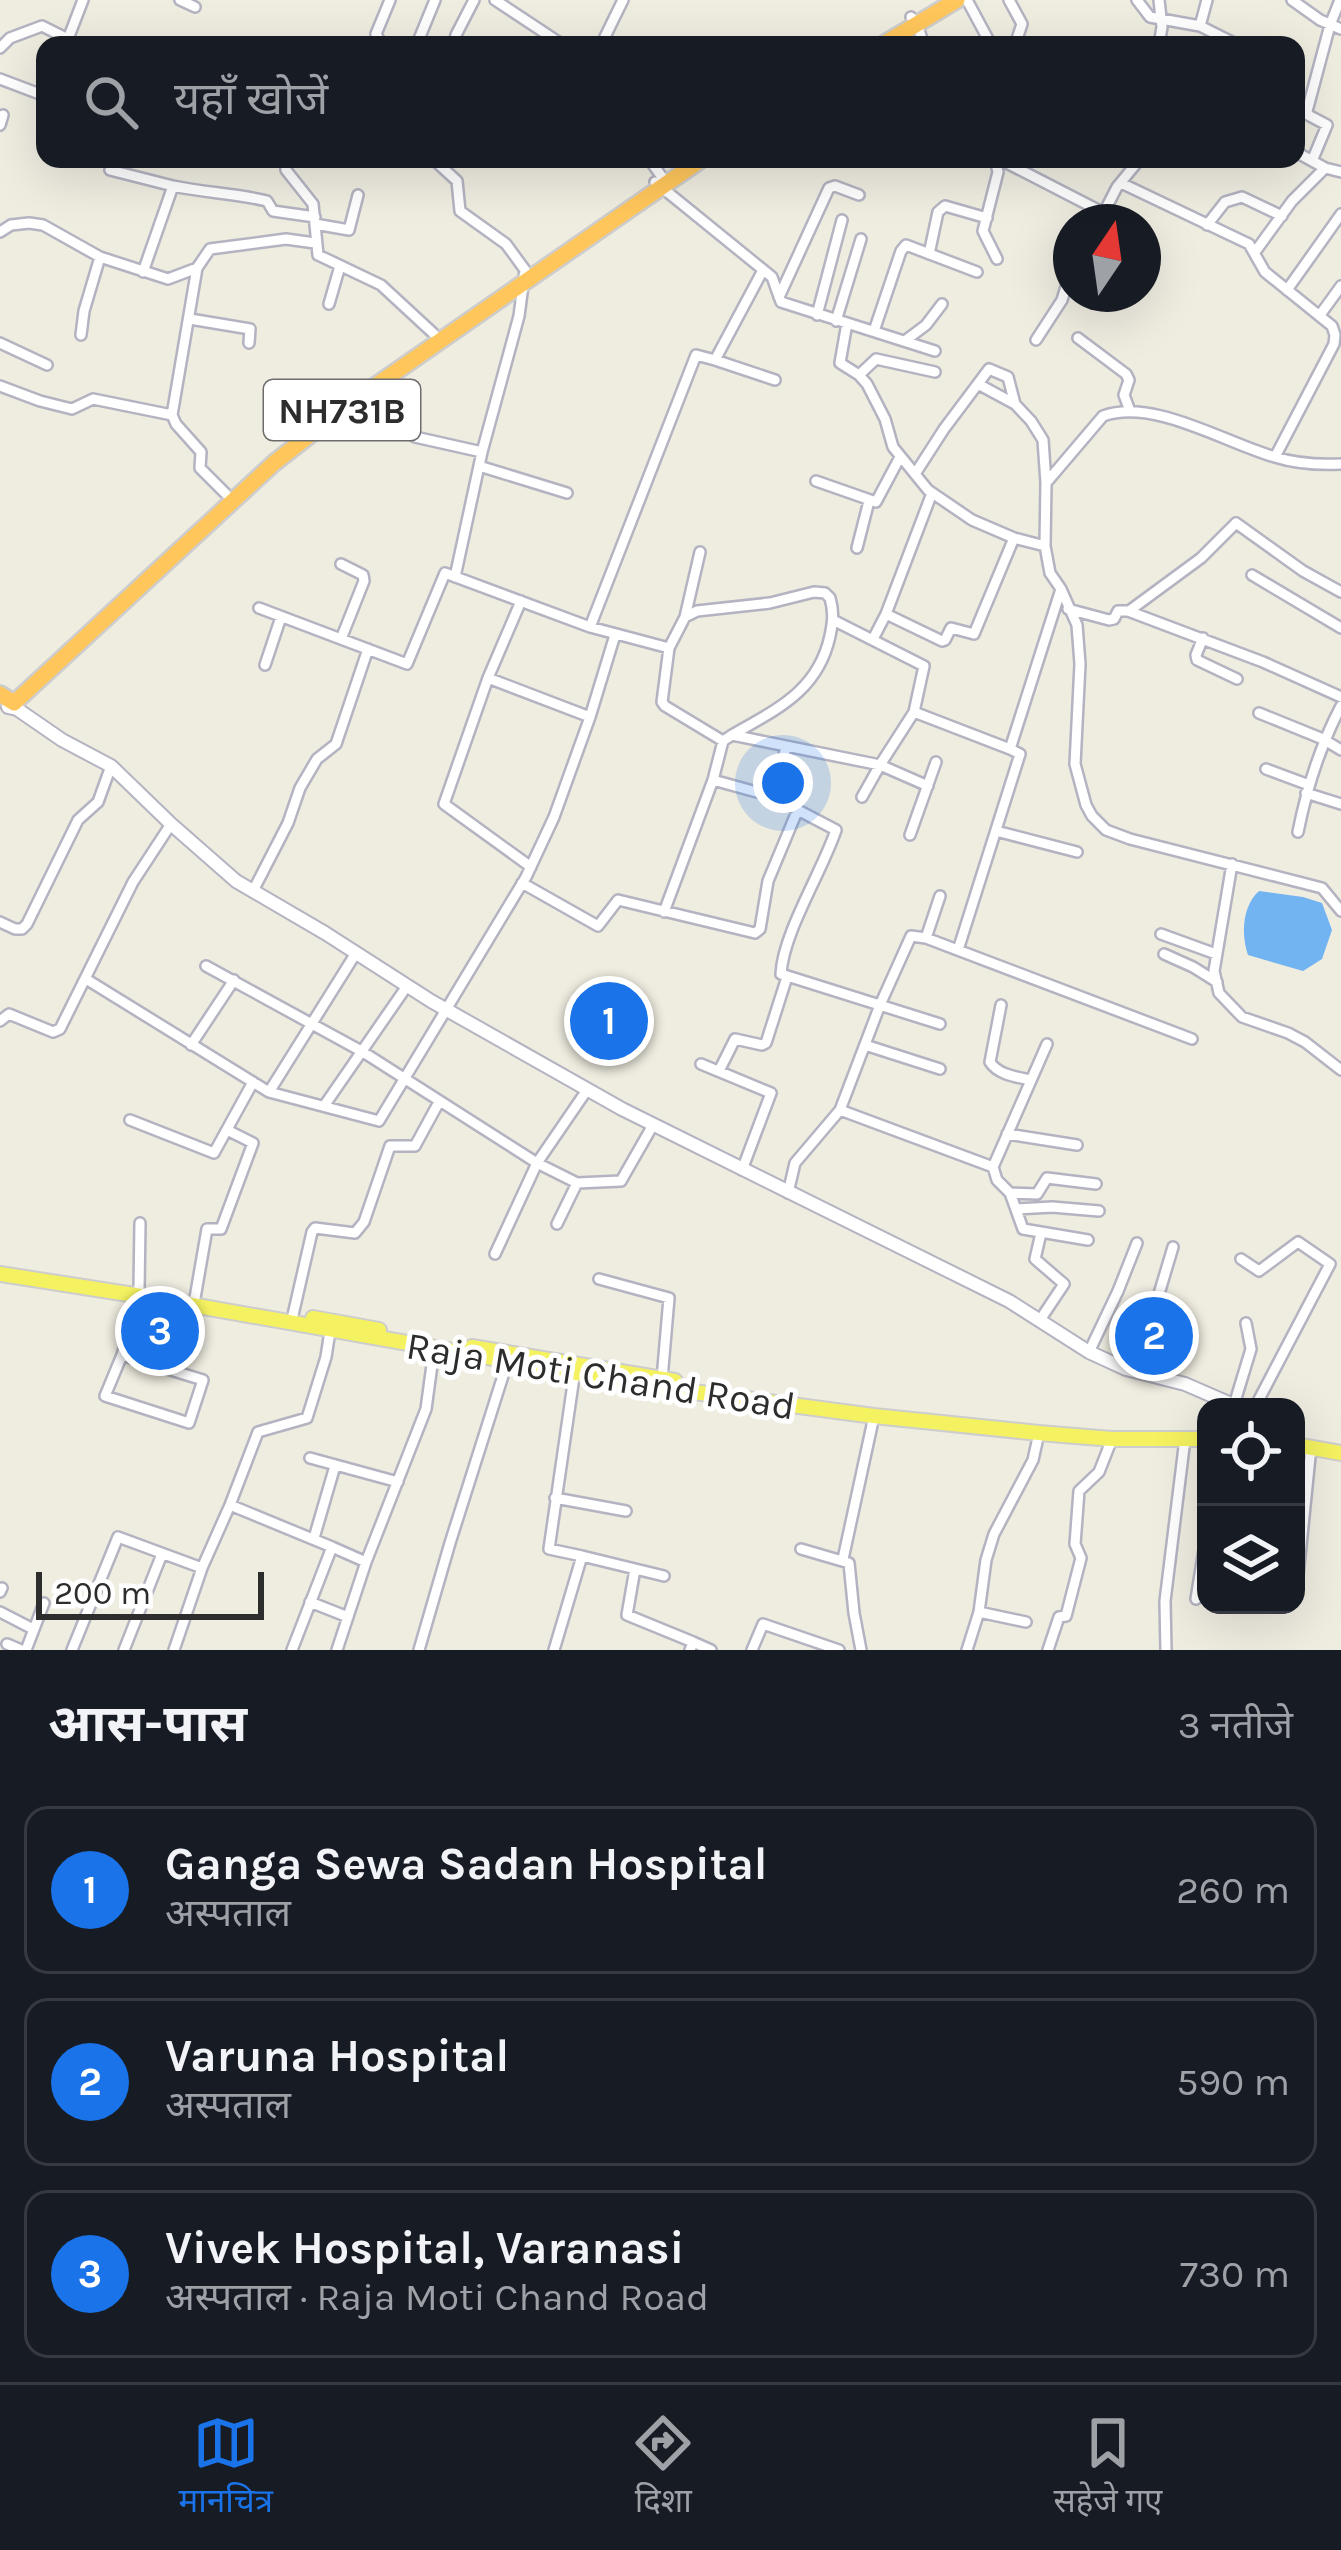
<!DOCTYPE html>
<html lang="hi">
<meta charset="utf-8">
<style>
body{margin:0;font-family:Karla,"Noto Sans Devanagari",sans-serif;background:#20242c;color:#f1f3f6}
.controls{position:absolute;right:36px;bottom:36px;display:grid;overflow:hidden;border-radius:24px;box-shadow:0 12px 48px #0002}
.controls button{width:108px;height:108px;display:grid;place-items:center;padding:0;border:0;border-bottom:3px solid #363941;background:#171b24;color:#f1f3f6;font:60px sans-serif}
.compass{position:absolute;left:1053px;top:204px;width:108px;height:108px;border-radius:50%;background:#171b24;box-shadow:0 12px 48px #0002;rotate:13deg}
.scale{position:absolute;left:36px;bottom:30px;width:228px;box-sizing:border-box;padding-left:12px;border:6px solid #2d2d2d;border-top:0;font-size:33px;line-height:42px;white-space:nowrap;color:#2d2d2d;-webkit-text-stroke:9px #fff;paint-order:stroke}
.you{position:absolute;left:783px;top:783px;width:42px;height:42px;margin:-30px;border:9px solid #fff;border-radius:50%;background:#1a73e8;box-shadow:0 0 0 18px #1a73e833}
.badge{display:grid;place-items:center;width:78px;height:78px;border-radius:50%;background:#1a73e8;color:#fff;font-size:39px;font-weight:700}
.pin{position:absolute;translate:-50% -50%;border:6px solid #fff;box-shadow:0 3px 12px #0006}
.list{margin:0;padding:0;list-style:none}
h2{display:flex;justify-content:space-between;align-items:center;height:156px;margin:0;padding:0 48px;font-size:51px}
h2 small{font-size:39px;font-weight:400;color:#9ea1a6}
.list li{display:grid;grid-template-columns:78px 1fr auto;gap:36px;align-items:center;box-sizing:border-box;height:168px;margin:0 24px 24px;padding:0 24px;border:3px solid #363941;border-radius:24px}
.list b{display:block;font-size:45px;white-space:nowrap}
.list p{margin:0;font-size:39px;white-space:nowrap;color:#9ea1a6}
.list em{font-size:39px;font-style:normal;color:#9ea1a6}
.icon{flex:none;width:66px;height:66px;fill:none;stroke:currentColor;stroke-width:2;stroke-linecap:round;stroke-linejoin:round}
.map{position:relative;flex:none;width:1341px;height:1650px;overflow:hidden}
.search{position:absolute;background:#171b24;box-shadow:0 12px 48px #0002;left:36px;right:36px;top:36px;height:132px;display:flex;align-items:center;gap:30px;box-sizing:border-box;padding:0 42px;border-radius:24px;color:#9ea1a6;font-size:45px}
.sheet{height:732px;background:#171b24}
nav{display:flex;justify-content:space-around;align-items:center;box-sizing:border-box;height:168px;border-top:3px solid #363941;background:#171b24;font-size:33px;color:#9ea1a6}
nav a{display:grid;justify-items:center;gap:6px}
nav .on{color:#1a73e8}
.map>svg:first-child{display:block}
.water{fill:#72b4f2}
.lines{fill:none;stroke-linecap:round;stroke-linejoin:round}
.street-casing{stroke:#b4b3c1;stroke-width:14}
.secondary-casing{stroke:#b4b3c1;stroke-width:16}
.primary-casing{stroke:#cdcdcd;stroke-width:18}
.highway-casing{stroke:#cdcdcd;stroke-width:20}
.street{stroke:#fff;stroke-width:9}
.secondary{stroke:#fff;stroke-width:12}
.primary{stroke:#f4f260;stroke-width:14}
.highway{stroke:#ffc65b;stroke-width:15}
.labels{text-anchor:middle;stroke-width:10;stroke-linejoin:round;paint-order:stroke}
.shield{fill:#fff;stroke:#6c6c6c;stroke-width:3}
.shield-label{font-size:36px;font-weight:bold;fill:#2d2d2d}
.street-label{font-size:39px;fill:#2d2d2d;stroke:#fff}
</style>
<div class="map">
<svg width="1341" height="1650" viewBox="0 0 1341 1650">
<rect width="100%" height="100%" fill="#efece0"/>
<path class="water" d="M 1259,891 L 1303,897 L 1322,903 L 1332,930 L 1322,959 L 1303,971 L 1248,955 C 1241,935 1242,906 1259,891 Z"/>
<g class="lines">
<g class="street-casing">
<path id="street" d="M 180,0 L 195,7
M 495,0 L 563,45
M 967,0 L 989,41 L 996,45
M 1009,0 L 1022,24 L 1015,45
M 1137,0 L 1150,17 L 1200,26 L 1238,45
M 1292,0 L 1320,20 L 1341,29
M 911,17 L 917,24 L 924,45
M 1200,26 L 1207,0
M 417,44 L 435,0
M 382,45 L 376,34 L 390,0
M 460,45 L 455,39 L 456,35 L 474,0
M 601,45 L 623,0
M 1159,45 L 1162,27 L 1159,0
M 0,48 L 10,38 L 42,26 L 68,39 L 83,0
M 0,79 L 45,96
M 0,125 L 3,115
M 1296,152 L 1325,168 L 1341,172
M 286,159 L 286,170 L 313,204 L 318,255 L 381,285 L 434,334
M 433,159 L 457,181 L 460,211 L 506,244 L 525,270 L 519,316 L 482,452 L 455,577
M 649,159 L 662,177
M 995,159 L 998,172 L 983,231 L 997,259
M 999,159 L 1104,213
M 1312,161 L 1327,125 L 1308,115 L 1307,111 L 1330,25 L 1340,0
M 110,170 L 173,186 L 143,272
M 655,182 L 772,277 L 781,302 L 935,351
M 1121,183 L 1249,244 L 1265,272 L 1332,326 L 1335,335 L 1334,344 L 1275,457
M 173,186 C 206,193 234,193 267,201 L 273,211 L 315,217
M 1099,222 L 1117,187 L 1140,159
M 315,224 L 349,230 L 358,195
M 1207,225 L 1225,202 L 1242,197 L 1282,216
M 0,232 L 11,225 L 29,223 L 43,225 L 100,257 L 168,279 L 197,268
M 1255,252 L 1292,201 L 1325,168
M 929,254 L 938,212 L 945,206 L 987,218
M 1287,290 L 1341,214
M 779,297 L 829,188 L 835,186 L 859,195
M 329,304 L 340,266
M 817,315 L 842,220
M 1320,315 L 1341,286
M 190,319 L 250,329 L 249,343
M 836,321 L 861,239
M 847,323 L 840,363 L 859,375 L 867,384 L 885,419 L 893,447 L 928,490 L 972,520 L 1014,538 L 1045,546
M 874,331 L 901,251 L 906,245 L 977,272
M 81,335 L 84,311 L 100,257
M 1078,338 L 1126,374 L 1129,380 L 1124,395 L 1130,411
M 906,340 L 926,325 L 942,304
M 1036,340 L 1062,300 L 1071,270
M 0,343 L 47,365
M 715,360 L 775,380
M 859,375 L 876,359 L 935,372
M 978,384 L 1015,404
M 0,386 L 40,401 L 72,409 L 93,399 L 172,415
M 415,437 L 482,452
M 479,466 L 567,493
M 915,474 L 944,429 L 989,369 L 1008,377 L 1015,404 L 1031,421 L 1043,440 L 1046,483 L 1045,546 L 1050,573 L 1061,589 L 1077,625 L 1080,664 L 1075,764 L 1086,805 L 1092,816 L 1106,830 L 1130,839 L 1322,888 L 1341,911
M 816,481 L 876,502 L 900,457
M 1046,483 L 1103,416 C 1154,398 1225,443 1275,457 C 1297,464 1319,465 1341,464
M 226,494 L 200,468 L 201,452 L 176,424 L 172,415 L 197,268 L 210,249 L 286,239 L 315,243
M 857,548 L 869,501
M 341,564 L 363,575 L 364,581 L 341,639
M 1252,575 L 1341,628
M 521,601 L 488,678 L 444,804 L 531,867
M 259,608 L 407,664 L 445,573 L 590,627 L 669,648 L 662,702 L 665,706 L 723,741 L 732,735 L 880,765 L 914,712 L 1010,749 L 1061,589
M 1068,609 L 1109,620 L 1114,619 L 1118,611 L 1128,611 L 1263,662 L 1341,697
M 1129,611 L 1201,558 L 1236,523 L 1303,571 L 1341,592
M 886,614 L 942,641 L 945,640 L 951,628 L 974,634 L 1014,538
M 685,617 L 700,552
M 833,620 L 924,666 L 914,712
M 590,627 L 696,355 L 715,360 L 763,270
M 1203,638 L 1196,655 L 1197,660 L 1237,679
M 873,639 L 886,614 L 932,493
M 669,648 L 685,617 L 697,611 L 770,603 L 814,592 L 825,593 L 830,598 C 834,612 833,622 830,636 C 818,691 777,709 732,735
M 265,665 L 281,617
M 488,678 L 590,717
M 1259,713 L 1323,739 L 1341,750
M 1266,769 L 1309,785
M 713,780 L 771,796 L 836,830 C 822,872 783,933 781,974 L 940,1024
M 1306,793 L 1341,804
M 771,796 L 786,748
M 862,797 L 880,765 L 928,786
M 996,831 L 1077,852
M 1298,832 C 1307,787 1320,746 1341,706
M 910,835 L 936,762
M 1232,864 L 1214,971 L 1219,993 L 1242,1017 L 1288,1033 L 1305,1042 L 1341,1070
M 522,883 L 598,926 L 618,900 L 755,933 L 760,929 L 768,881 L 798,809
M 253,891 L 288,823 L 300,788 L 317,759 L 336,744 L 368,649
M 664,912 L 713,780 L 723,741
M 0,922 L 15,929 L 22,929 L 27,924 L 78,820 L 98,802 L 111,766
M 1161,934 L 1216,954
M 926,938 L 940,896
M 958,950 L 1020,754 L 1010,749
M 1164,954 L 1193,967 L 1217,982
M 206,966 L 363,1052 L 537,1163 L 577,1183 L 621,1181 L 653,1125
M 86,979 L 269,1092 L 379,1121 L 526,877 L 554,817 L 590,717 L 615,635
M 1001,1005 L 990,1062 C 998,1075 1017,1077 1031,1080
M 0,1021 L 9,1014 L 53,1032 L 60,1029 L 133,882 L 171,824
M 191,1045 L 234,980
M 865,1045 L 940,1069
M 701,1064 L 771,1093 L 742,1170
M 719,1071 L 735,1039 L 762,1045 L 766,1043 L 787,977
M 269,1092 L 356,953
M 324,1106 L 407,986
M 840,1110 L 993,1167 L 997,1180 L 1010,1193 L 1023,1229 L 1088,1240
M 130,1120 L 214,1153 L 253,1082
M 1007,1134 L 1077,1145
M 993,1167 L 1047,1044
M 788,1193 L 795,1163 L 840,1110 L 880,1005 L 911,936 L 926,938 L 1192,1039
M 1010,1193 L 1037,1194 L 1047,1178 L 1096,1184
M 1016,1209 L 1052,1207 L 1099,1211
M 557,1224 L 577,1183
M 495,1254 L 537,1163 L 587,1090
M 1241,1259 L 1259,1271 L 1298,1242 L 1330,1264 L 1255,1407
M 599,1279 L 669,1298 L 662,1379
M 139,1289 L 140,1223
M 195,1298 L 207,1229 L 221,1229 L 253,1143 L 227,1130
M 293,1315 L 312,1232 L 315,1228 L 355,1233 L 364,1222 L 390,1146 L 415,1146 L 439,1102
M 1040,1320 L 1064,1284 L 1035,1259 L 1041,1233
M 1089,1352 L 1118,1291 L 1137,1243
M 122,1355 L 203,1380 L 189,1423 L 105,1396 L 122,1355 L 141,1296
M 1126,1369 L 1141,1327 L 1153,1314 L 1173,1247
M 1234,1405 L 1251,1349 L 1246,1323
M 310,1458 L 398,1482
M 555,1498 L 626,1511
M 230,1505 L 258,1432 L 307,1418 L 326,1357 L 330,1331
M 314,1538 L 335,1466
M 801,1549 L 849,1563 L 854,1613 L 861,1650
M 582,1556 L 664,1576
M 843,1559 L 874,1416
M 635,1569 L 627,1615 L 693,1642
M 0,1592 L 2,1588
M 1296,1595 L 1311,1447
M 1196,1599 L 1206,1537
M 310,1602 L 348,1617
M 0,1612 L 33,1629
M 979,1612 L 1026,1622
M 7,1644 L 21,1650
M 26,1650 L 44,1603
M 72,1650 L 118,1537 L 202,1568
M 124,1650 L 162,1554
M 174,1650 L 202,1568 L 230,1505 L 332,1547
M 292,1650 L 332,1547 L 366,1562 L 426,1409 L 434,1350
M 337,1650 L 366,1562
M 419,1650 L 450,1543 L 507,1363
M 554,1650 L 582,1556 L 549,1549 L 575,1370
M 690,1650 L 693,1642 L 711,1650
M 752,1650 L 763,1624 L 839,1650
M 967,1650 L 979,1612 L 986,1560 L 994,1534 L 1033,1460 L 1039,1433
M 1048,1650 L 1059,1617 L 1066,1616 L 1081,1558 L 1075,1544 L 1079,1491 L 1099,1472 L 1112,1439
M 1166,1650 L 1165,1601 L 1185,1439"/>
</g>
<g class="secondary-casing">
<path id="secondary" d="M 8,707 L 17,709 L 62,740 L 111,766 L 171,824 L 236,881 L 325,933 L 431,1001 L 622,1109 L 1009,1301 L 1089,1352 L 1126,1369 L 1185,1384 L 1238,1407"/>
</g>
<g class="primary-casing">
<path id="primary" d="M 0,1274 L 141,1296 L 656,1387 L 874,1416 L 1039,1433 L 1112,1439 L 1206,1439
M 313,1318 L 379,1330
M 472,1347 L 675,1381
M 1296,1445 L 1341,1453"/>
</g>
<g class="highway-casing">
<path id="highway" d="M 882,45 L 957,0
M 0,694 L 14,703 L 274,463 L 352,402 L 702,159"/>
</g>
<use href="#street" class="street"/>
<use href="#secondary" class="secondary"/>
<use href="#primary" class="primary"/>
<use href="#highway" class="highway"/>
</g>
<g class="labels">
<rect class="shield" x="264" y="380" width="156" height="60" rx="9"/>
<g class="shield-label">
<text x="342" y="423">NH731B</text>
</g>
<g class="street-label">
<text transform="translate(601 1375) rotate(9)" y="14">Raja Moti Chand Road</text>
</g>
</g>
</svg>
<div class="controls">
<button><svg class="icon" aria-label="locate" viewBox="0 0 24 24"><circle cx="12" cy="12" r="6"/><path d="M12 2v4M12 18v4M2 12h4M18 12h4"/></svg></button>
<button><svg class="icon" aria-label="layers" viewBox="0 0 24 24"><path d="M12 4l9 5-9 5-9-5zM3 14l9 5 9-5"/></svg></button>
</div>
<svg class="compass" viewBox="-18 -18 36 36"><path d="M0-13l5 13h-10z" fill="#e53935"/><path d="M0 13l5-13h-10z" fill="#9ea1a6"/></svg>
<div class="scale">200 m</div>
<div class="you"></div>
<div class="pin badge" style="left:609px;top:1021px">1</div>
<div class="pin badge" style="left:1154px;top:1336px">2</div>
<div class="pin badge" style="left:160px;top:1331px">3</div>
<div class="search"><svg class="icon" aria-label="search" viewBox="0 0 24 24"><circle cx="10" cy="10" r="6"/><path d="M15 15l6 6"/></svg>यहाँ खोजें</div>
</div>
<section class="sheet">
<h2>आस-पास<small>3 नतीजे</small></h2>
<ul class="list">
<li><span class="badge">1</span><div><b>Ganga Sewa Sadan Hospital</b><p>अस्पताल</p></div><em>260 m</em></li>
<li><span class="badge">2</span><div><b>Varuna Hospital</b><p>अस्पताल</p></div><em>590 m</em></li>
<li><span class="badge">3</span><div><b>Vivek Hospital, Varanasi</b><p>अस्पताल · Raja Moti Chand Road</p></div><em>730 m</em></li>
</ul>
</section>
<nav>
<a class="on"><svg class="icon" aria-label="map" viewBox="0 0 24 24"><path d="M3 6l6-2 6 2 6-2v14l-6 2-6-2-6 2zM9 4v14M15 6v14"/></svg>मानचित्र</a>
<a><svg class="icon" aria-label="directions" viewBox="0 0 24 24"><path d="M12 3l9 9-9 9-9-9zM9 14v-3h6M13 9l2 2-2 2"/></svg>दिशा</a>
<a><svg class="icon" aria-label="saved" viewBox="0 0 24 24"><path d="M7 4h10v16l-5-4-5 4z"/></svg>सहेजे गए</a>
</nav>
